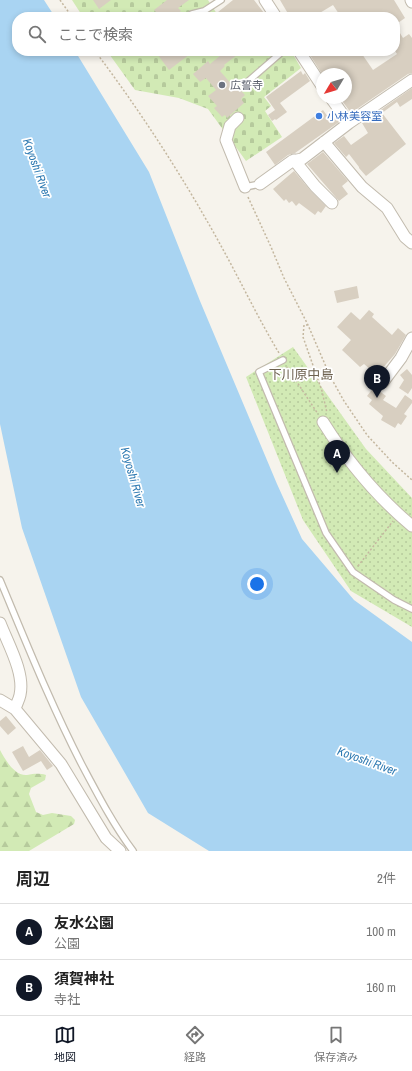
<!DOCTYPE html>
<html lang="ja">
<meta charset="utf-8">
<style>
body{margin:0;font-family:"Archivo Narrow","Noto Sans JP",sans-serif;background:#f6f6f6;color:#222}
.compass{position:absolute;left:316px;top:68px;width:36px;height:36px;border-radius:50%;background:#fff;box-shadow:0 2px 6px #0003;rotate:232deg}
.you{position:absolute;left:257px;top:584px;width:14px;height:14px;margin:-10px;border:3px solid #fff;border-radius:50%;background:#1a73e8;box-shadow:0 0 0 6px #1a73e833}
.badge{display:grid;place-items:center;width:26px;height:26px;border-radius:50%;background:#111827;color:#fff;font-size:13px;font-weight:700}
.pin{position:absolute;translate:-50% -33px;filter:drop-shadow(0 1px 2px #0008)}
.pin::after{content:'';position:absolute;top:21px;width:14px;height:12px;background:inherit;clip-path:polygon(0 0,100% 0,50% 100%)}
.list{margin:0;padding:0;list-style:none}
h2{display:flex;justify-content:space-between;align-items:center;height:52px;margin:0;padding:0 16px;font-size:17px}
h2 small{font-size:13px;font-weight:400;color:#767676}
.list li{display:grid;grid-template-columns:26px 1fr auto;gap:12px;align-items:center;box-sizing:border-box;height:56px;padding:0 16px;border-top:1px solid #e0e0e0}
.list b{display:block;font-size:15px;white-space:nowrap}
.list p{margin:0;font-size:13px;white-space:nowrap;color:#767676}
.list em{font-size:13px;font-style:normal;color:#767676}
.icon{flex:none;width:22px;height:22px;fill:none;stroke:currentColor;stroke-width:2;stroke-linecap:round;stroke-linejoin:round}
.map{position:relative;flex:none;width:412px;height:851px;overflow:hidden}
.search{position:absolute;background:#fff;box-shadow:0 2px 6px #0003;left:12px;right:12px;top:12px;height:44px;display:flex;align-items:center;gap:10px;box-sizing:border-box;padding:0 14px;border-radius:16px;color:#767676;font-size:15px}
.sheet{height:164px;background:#fff}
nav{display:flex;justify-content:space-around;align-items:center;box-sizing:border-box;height:56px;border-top:1px solid #e0e0e0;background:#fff;font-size:11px;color:#767676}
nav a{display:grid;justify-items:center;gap:2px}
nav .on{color:#111827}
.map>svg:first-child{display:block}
.green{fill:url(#green-dots)}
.forest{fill:url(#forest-firs)}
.cemetery{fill:url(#cemetery-stones)}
.water{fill:#a9d4f2}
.building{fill:#d8cfc1}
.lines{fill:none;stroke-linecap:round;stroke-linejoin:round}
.lane-casing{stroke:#c2bbae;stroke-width:8}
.street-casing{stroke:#c2bbae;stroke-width:13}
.path{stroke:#c4b79f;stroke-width:1.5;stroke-dasharray:2 2;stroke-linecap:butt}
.lane{stroke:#fff;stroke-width:5.5}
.street{stroke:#fff;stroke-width:11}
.worship-dot{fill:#6b7280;stroke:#fff;stroke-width:1.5}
.shop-dot{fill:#3f7fe0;stroke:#fff;stroke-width:1.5}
.labels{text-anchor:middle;stroke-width:3.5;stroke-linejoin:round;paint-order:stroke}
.worship-label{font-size:11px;fill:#5b616d;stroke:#fff;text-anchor:start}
.shop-label{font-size:11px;fill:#366cbe;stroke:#fff;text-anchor:start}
.water-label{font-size:12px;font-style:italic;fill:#2e7ab2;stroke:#fff}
.quarter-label{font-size:13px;fill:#6e6250;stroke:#fff}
</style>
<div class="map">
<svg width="412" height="851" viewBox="0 0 412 851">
<defs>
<pattern id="green-dots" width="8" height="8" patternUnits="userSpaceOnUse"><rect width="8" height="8" fill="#d2eab5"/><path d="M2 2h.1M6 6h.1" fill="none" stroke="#b6ca9c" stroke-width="1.8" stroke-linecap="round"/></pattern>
<pattern id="forest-firs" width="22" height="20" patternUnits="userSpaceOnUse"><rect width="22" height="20" fill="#d2eab5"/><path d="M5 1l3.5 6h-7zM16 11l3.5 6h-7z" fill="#b6ca9c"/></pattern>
<pattern id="cemetery-stones" width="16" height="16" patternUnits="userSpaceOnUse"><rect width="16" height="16" fill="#d2eab5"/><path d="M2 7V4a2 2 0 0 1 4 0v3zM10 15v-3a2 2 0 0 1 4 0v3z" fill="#b6ca9c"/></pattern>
</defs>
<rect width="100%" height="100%" fill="#f6f3ec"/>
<path class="green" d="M 293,347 L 366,449 L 412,498 L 412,627 L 351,591 L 303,520 L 246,377 Z"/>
<path class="forest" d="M 0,750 C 5,759 14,776 27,775 C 34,774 38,773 46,775 L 45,780 L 31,788 L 29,794 L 36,812 L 43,815 L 52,813 L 71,816 L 75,820 L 74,824 L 29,851 L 0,851 Z"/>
<path class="cemetery" d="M 72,0 L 208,0 L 219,17 L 83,17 Z
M 107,51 L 291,51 L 301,68 L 264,97 L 271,106 L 265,111 L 282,137 L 246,161 L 208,109 L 179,98 L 135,90 Z"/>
<path class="water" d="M 0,0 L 44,0 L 55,17 L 17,17 L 17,51 L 75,51 L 149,172 L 200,301 L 277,484 L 302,539 L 354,600 L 412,642 L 412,851 L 209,851 L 148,813 L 81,697 L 22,528 L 0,424 Z"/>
<path class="building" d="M 93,0 L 111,0 L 99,9 Z
M 167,0 L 189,0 L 178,8 L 181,11 L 173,17 L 149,17 L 156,12 L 154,10 Z
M 233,0 L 254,0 L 264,13 L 258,17 L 222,17 L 218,12 Z
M 280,0 L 394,0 L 405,18 L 395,25 L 403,38 L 409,34 L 412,38 L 412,73 L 408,74 L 351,113 L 340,98 L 346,98 L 346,74 L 322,74 L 310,55 L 315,51 L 354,51 L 358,56 L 362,54 L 373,70 L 397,54 L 395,51 L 395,17 L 341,17 L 333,5 L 318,14 L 320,17 L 290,17 Z
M 155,51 L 194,51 L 169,70 Z
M 226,51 L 242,51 L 224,65 L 225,66 L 220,71 L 234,87 L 236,85 L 245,95 L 241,99 L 244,103 L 227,118 L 225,115 L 222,117 L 214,108 L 217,106 L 208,96 L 216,90 L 206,78 L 200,82 L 193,74 L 208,61 L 210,64 Z
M 301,71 L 303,75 L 305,73 L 310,81 L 280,103 L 287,112 L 276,120 L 275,119 L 272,121 L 268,115 L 275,110 L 266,97 Z
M 412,88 L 412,99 L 400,107 L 397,102 L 382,113 L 406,144 L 366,176 L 359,168 L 359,167 L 349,154 L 346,157 L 334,143 L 344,136 L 351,145 L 368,133 L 362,123 Z
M 323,110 L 328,117 L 333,113 L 339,122 L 295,153 L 288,155 L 275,165 L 266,152 Z
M 323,152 L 348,181 L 342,186 L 348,194 L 339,201 L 307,164 Z
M 294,171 L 310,190 L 326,206 L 321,213 L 318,211 L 315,215 L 299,203 L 296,206 L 292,201 L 289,203 L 286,199 L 284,201 L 273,189 Z
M 357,286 L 359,298 L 337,303 L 334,291 Z
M 369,310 L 374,314 L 372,317 L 392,335 L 398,328 L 406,335 L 395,354 L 381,370 L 376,365 L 371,370 L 364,364 L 360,367 L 342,350 L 351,340 L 337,327 L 351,312 L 360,320 Z
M 407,369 L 412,375 L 412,388 L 408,394 L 399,388 L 404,380 L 400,375 Z
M 374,387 L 386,396 L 383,400 L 396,408 L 405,395 L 412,400 L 412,403 L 404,414 L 407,416 L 401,425 L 398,423 L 395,428 L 381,420 L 383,416 L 369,404 L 372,400 L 367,396 Z
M 6,716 L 16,728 L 8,735 L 0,726 L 0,721 Z
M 23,746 L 29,757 L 40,750 L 53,766 L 47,770 L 41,761 L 23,771 L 12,752 Z"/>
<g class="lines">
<g class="lane-casing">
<path id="lane" d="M 192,14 L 204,11 L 221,0
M 245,84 L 283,51
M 245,187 L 260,184
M 283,360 L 259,372 L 326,533 L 353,572 L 394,600 L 412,609
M 0,580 C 26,642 51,705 82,765 C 98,795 113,824 133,851"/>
</g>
<g class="street-casing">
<path id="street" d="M 265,0 L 276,17
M 411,0 L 412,2
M 299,51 L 322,86
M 331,98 L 349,123
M 238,118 L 230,126 L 226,140 L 245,187
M 324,142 L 362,187 L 387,208 L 405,237 L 412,243
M 294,160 L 315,186 L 332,203
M 260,184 L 292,161 L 302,159 L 349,123 L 412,80
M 383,382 L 401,358 L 412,338
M 323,422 C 348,462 376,496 412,526
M 0,623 C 8,644 25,673 20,695 C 19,700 16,705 15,709
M 0,700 L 15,709 L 61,764 L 106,838 L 120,851"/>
</g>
<path class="path" d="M 60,0 L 72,17
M 95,51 C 141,112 183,177 220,244 C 240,280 258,318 279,353
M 248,197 L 271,247 L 284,278 L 308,325 L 330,376 L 344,401 L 367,435 L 392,462 L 412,480
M 308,325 L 304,325 L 303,337 L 322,391 L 327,413
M 287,367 L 318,414
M 358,566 L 393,521"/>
<use href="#lane" class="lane"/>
<use href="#street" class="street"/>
</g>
<circle class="worship-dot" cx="222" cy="85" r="4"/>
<circle class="shop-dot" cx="319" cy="116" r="4"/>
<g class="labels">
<g class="worship-label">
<text x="230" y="89">広誓寺</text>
</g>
<g class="shop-label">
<text x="327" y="120">小林美容室</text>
</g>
<g class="water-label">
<text transform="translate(37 168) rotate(70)" y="4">Koyoshi River</text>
<text transform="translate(133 477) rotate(74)" y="4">Koyoshi River</text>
<text transform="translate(367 761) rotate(20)" y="4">Koyoshi River</text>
</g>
<g class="quarter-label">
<text x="301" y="379">下川原中島</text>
</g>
</g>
</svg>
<svg class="compass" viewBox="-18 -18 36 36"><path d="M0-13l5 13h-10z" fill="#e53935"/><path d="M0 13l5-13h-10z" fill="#767676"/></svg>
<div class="you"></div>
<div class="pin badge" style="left:337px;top:473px">A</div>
<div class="pin badge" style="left:377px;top:398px">B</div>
<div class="search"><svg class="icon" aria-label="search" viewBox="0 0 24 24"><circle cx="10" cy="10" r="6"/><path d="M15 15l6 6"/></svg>ここで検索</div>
</div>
<section class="sheet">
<h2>周辺<small>2件</small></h2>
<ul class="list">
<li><span class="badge">A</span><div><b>友水公園</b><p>公園</p></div><em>100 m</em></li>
<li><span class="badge">B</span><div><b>須賀神社</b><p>寺社</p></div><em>160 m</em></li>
</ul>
</section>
<nav>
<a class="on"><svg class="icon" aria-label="map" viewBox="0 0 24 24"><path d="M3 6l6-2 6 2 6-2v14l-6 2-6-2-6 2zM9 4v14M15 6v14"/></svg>地図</a>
<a><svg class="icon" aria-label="directions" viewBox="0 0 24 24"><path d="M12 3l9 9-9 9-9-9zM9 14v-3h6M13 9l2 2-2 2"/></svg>経路</a>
<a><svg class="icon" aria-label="saved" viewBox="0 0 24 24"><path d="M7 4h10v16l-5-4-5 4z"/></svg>保存済み</a>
</nav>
